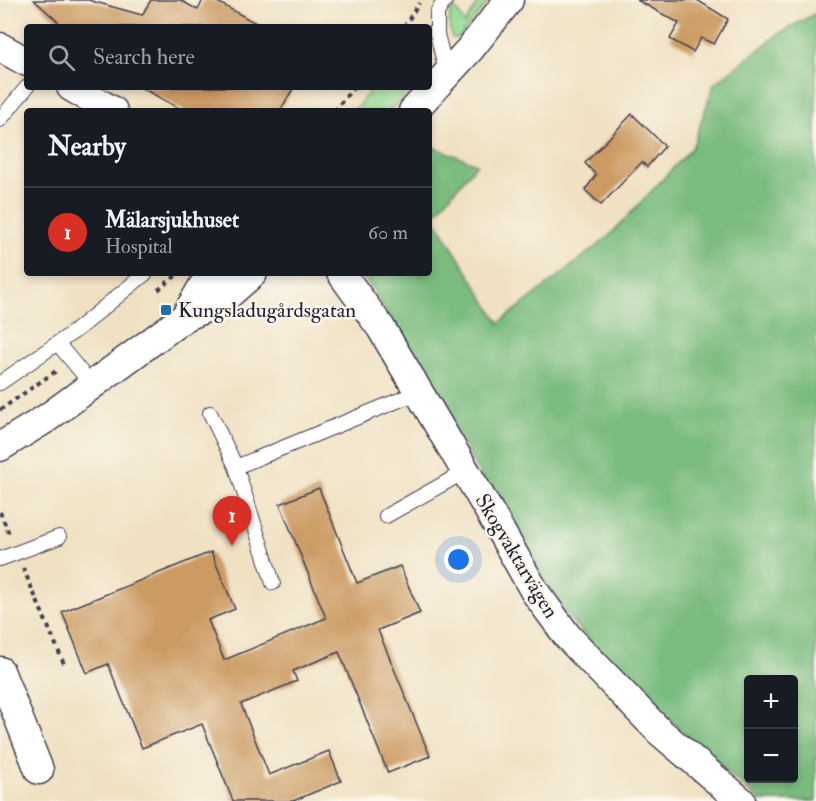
<!DOCTYPE html>
<meta charset="utf-8">
<style>
body{margin:0;font-family:"IM FELL Double Pica",serif;background:#242831;color:#f1f3f6}
.controls{position:absolute;right:18px;bottom:18px;display:grid;overflow:hidden;border-radius:6px;box-shadow:0 3px 9px #0003}
.controls button{width:54px;height:54px;display:grid;place-items:center;padding:0;border:0;border-bottom:2px solid #363941;background:#171b24;color:#f1f3f6;font:30px sans-serif}
.you{position:absolute;left:459px;top:560px;width:21px;height:21px;margin:-15px;border:4px solid #fff;border-radius:50%;background:#1a73e8;box-shadow:0 0 0 9px #1a73e833}
.badge{display:grid;place-items:center;width:39px;height:39px;border-radius:50%;background:#d93025;color:#fff;font-size:20px;font-weight:700}
.pin{position:absolute;translate:-50% -50px;filter:drop-shadow(0 2px 3px #0008)}
.pin::after{content:'';position:absolute;top:32px;width:21px;height:18px;background:inherit;clip-path:polygon(0 0,100% 0,50% 100%)}
.list{margin:0;padding:0;list-style:none}
h2{display:flex;justify-content:space-between;align-items:center;height:78px;margin:0;padding:0 24px;font-size:26px}
h2 small{font-size:20px;font-weight:400;color:#9ea1a6}
.list li{display:grid;grid-template-columns:39px 1fr auto;gap:18px;align-items:center;box-sizing:border-box;height:90px;padding:0 24px;border-top:2px solid #363941}
.list b{display:block;font-size:22px;white-space:nowrap}
.list p{margin:0;font-size:20px;white-space:nowrap;color:#9ea1a6}
.list em{font-size:20px;font-style:normal;color:#9ea1a6}
.icon{flex:none;width:33px;height:33px;fill:none;stroke:currentColor;stroke-width:2;stroke-linecap:round;stroke-linejoin:round}
.map{position:relative;flex:none;width:816px;height:801px;overflow:hidden}
.search{position:absolute;background:#171b24;box-shadow:0 3px 9px #0003;left:24px;top:24px;width:408px;height:66px;display:flex;align-items:center;gap:15px;box-sizing:border-box;padding:0 21px;border-radius:6px;color:#9ea1a6;font-size:22px}
.panel{position:absolute;background:#171b24;box-shadow:0 3px 9px #0003;left:24px;top:108px;width:408px;height:168px;border-radius:6px}
.map>svg:first-child{display:block}
.green{fill:#98dc95;stroke:#5d7f68;stroke-width:1.5}
.forest{fill:#7abc7e;stroke:#4e6f5c;stroke-width:1.5;fill-rule:evenodd}
.building{fill:#cc9b64}
.lines{fill:none;stroke-linecap:round;stroke-linejoin:round}
.lane-casing{stroke:#413f4f;stroke-width:16}
.street-casing{stroke:#413f4f;stroke-width:31}
.path{stroke:#413f4f;stroke-width:4;stroke-dasharray:4.5 4.5;stroke-linecap:butt}
.lane{stroke:#fff;stroke-width:14}
.street{stroke:#fff;stroke-width:28}
.poi-dot{fill:#1f6fb2;stroke:#fbf7ec;stroke-width:2}
.labels{text-anchor:middle;stroke-width:5;stroke-linejoin:round;paint-order:stroke}
.poi-label{font-size:21px;fill:#22223b;stroke:#fbf7ec;text-anchor:start}
.street-label{font-size:21px;fill:#22223b;stroke:#fbf7ec}
</style>
<div class="map">
<svg width="816" height="801" viewBox="0 0 816 801">
<rect width="100%" height="100%" fill="#fbf7ec"/>
<filter id="ink" filterUnits="userSpaceOnUse"><feTurbulence type="fractalNoise" baseFrequency=".0167" numOctaves="2"/><feDisplacementMap in="SourceGraphic" scale="12" xChannelSelector="R" yChannelSelector="G"/><feConvolveMatrix kernelMatrix="1 2 1 2 8 2 1 2 1" color-interpolation-filters="sRGB"/></filter>
<filter id="wash" filterUnits="userSpaceOnUse"><feTurbulence type="fractalNoise" baseFrequency=".008" numOctaves="4" result="noise"/><feDisplacementMap in="SourceGraphic" scale="24" xChannelSelector="R" yChannelSelector="G"/><feGaussianBlur stdDeviation="1.35" result="paint"/><feColorMatrix in="noise" values="0 0 0 0 0 0 0 0 0 0 0 0 0 0 0 0 0 1.4 0 .05"/><feComposite in="paint" operator="in"/></filter>
<g filter="url(#wash)">
<rect width="100%" height="100%" fill="#f0e1c3"/>
<path class="green" d="M 480,0 L 490,0 L 458,38 L 452,38 C 449,26 448,16 453,5 L 465,24 Z
M 373,87 L 413,87 L 389,111 L 354,111 Z"/>
<path class="forest" d="M 816,13 L 816,801 L 760,801 L 614,669 L 561,608 L 476,468 L 433,387 L 362,273 L 429,273 L 429,145 L 431,146 L 477,164 L 433,216 L 499,323 L 608,237 L 692,148 L 714,84 L 780,33 ZM 748,680 L 794,680 L 794,778 L 748,778 Z"/>
<g id="blocks">
<path class="building" d="M 34,0 L 88,0 L 142,15 L 151,0 L 180,0 L 198,10 L 203,0 L 214,0 L 263,27 L 64,27 Z
M 637,0 L 697,0 L 728,19 L 714,44 L 701,38 L 693,52 L 670,39 L 679,23 Z
M 140,87 L 294,87 L 280,111 L 184,111 Z
M 632,114 L 665,146 L 647,167 L 642,162 L 601,205 L 585,190 L 596,175 L 585,163 Z
M 319,488 L 357,583 L 400,566 L 420,613 L 378,630 L 430,756 L 388,773 L 339,652 L 293,671 L 297,681 L 241,704 L 269,775 L 329,751 L 341,781 L 293,801 L 233,801 L 202,724 L 142,748 L 108,664 L 87,673 L 62,612 L 211,552 L 235,609 L 208,620 L 224,660 L 326,618 L 280,504 Z"/>
</g>
</g>
<g filter="url(#ink)">
<use href="#blocks" fill-opacity="0" stroke="#413f4f" stroke-width="1.5"/>
<g class="lines">
<g class="lane-casing">
<path id="lane" d="M 445,0 L 437,13 L 437,34 L 447,75
M 0,120 L 27,87
M 58,344 L 92,385
M 0,383 L 75,331 L 146,273
M 210,413 L 236,467
M 386,516 L 466,471
M 0,559 L 59,537
M 273,583 L 236,467 L 419,392"/>
</g>
<g class="street-casing">
<path id="street" d="M 0,47 L 27,62
M 71,87 L 113,111
M 413,111 L 470,49 L 509,0
M 341,273 L 381,328 L 492,516 L 535,592 L 568,637 L 659,731 L 741,801
M 185,317 L 203,286 L 219,273
M 0,447 L 47,418 L 185,317 L 220,302 L 253,273
M 0,671 L 39,770"/>
</g>
<path class="path" d="M 404,27 L 419,3
M 334,111 L 354,87
M 158,290 L 178,274
M 0,410 L 56,371
M 0,512 L 10,536
M 23,568 L 65,666"/>
<use href="#lane" class="lane"/>
<use href="#street" class="street"/>
</g>
</g>
<rect class="poi-dot" x="160" y="304" width="12" height="12" rx="3"/>
<g class="labels">
<g class="poi-label">
<text x="178" y="317">Kungsladugårdsgatan</text>
</g>
<g class="street-label">
<text transform="translate(517 556) rotate(59)" y="7">Skogvaktarvägen</text>
</g>
</g>
</svg>
<div class="controls">
<button>+</button>
<button>−</button>
</div>
<div class="you"></div>
<div class="pin badge" style="left:232px;top:546px">1</div>
<div class="search"><svg class="icon" aria-label="search" viewBox="0 0 24 24"><circle cx="10" cy="10" r="6"/><path d="M15 15l6 6"/></svg>Search here</div>
<section class="panel">
<h2>Nearby<small></small></h2>
<ul class="list">
<li><span class="badge">1</span><div><b>Mälarsjukhuset</b><p>Hospital</p></div><em>60 m</em></li>
</ul>
</section>
</div>
